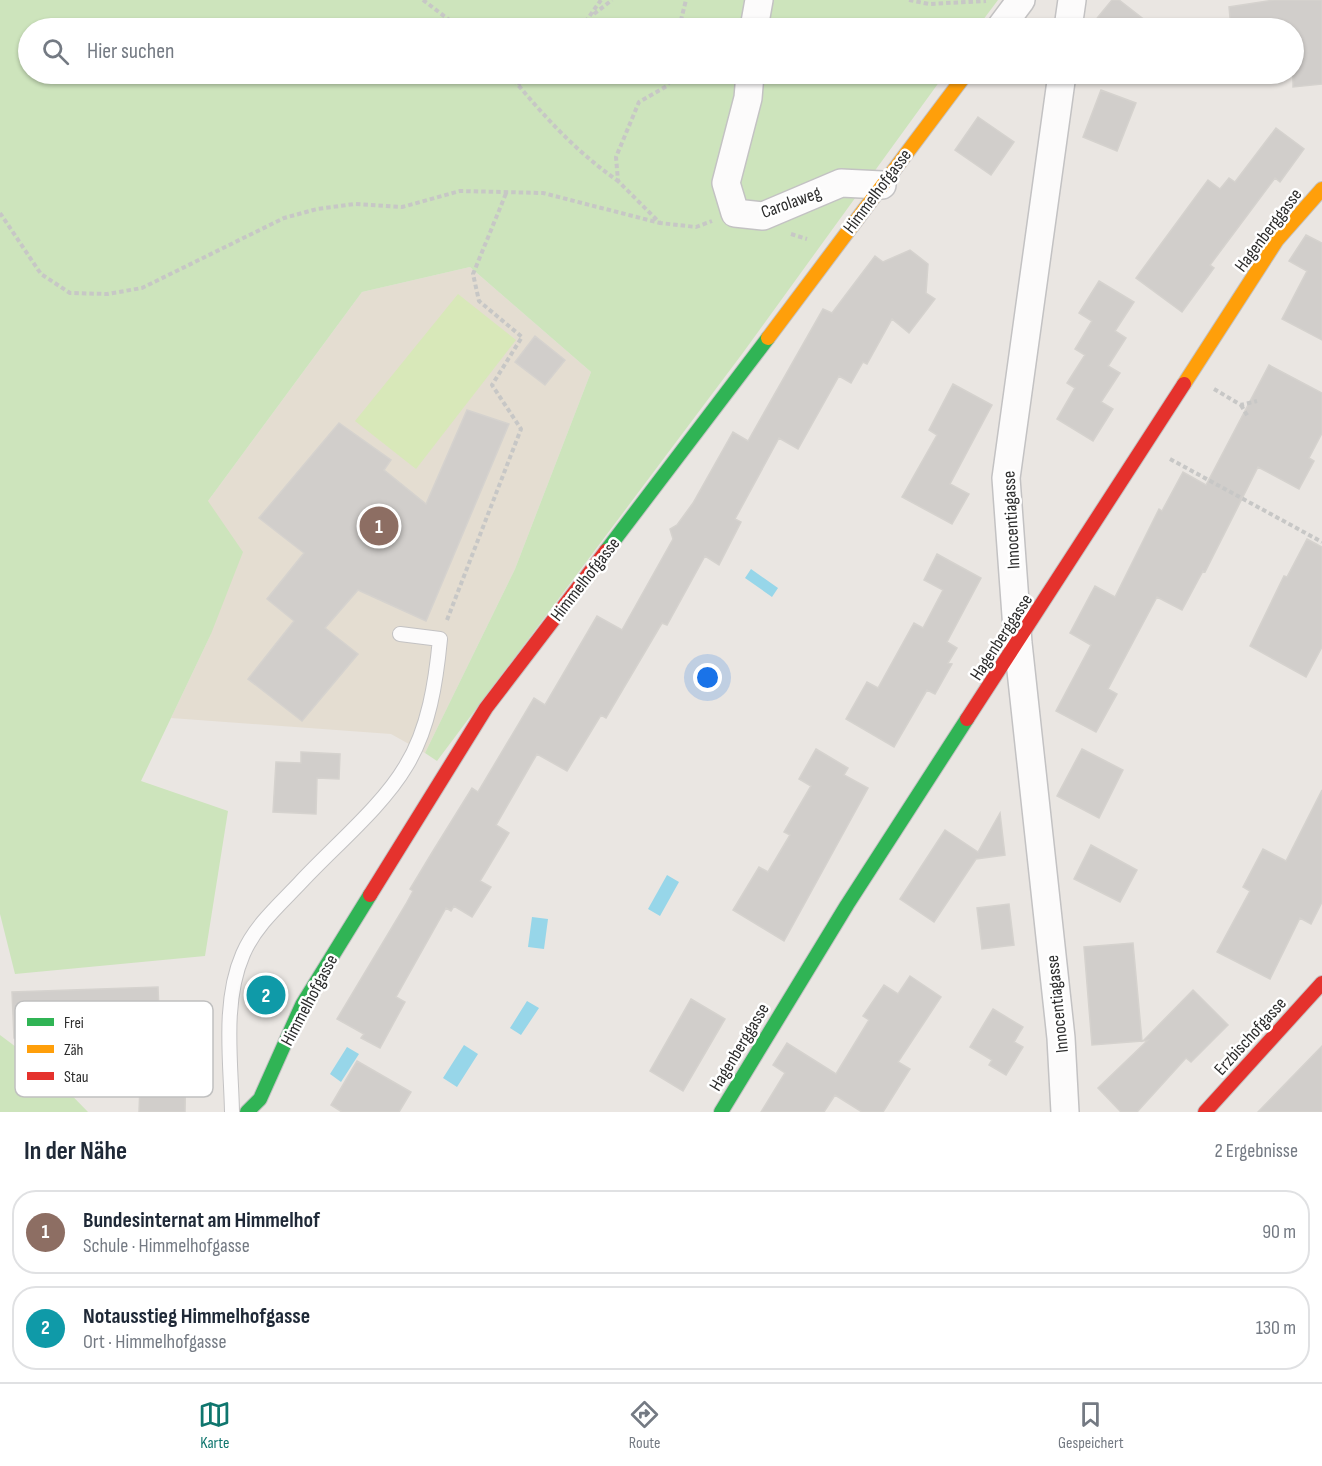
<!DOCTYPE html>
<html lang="de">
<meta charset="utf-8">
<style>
body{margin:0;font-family:"Sofia Sans Condensed",sans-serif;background:#f2f2f3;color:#1f2937}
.you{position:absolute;left:708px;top:678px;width:21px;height:21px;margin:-15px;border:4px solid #fff;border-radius:50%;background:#1a73e8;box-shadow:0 0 0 9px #1a73e833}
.badge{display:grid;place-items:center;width:39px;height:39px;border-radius:50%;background:#0f766e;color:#fff;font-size:20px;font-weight:700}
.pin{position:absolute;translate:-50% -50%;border:3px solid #fff;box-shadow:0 2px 6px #0006}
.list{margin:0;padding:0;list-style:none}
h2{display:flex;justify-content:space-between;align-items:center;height:78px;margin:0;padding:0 24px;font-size:26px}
h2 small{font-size:20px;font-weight:400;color:#747a83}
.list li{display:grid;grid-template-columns:39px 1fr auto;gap:18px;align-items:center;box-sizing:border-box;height:84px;margin:0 12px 12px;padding:0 12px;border:2px solid #e0e1e3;border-radius:24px}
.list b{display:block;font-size:22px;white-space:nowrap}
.list p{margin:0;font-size:20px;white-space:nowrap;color:#747a83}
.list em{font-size:20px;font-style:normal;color:#747a83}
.icon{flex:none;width:33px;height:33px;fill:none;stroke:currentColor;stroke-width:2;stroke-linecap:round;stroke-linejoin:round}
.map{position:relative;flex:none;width:1322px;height:1112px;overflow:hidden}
.search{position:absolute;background:#fff;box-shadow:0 2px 4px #0004;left:18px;right:18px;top:18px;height:66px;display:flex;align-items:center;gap:15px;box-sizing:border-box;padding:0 21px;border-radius:33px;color:#747a83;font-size:22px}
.sheet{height:270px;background:#fff}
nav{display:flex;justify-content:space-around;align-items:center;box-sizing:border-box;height:84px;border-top:2px solid #e0e1e3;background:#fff;font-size:16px;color:#747a83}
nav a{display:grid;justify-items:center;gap:3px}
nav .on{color:#0f766e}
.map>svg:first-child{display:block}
.education{fill:#e4ddd1}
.green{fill:#cde4bc}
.pitch{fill:#d8e8b9}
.water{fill:#97d6e9}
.building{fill:#d1cecb;stroke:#d5d2ce;stroke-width:1.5}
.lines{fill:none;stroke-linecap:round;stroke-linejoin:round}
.lane-casing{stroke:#c3c2c3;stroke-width:16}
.street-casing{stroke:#c3c2c3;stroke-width:30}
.fast-casing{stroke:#c3c2c3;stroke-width:16}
.slow-casing{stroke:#c3c2c3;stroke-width:16}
.jam-casing{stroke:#c3c2c3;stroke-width:16}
.path{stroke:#c7c7c6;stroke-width:4;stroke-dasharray:4.5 3;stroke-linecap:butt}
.lane{stroke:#fcfbfb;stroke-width:14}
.street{stroke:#fcfbfb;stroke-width:27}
.fast{stroke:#30b455;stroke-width:14}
.slow{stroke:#ff9f0a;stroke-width:14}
.jam{stroke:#e5322d;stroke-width:14}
.labels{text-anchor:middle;stroke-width:5;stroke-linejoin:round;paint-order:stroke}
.street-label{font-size:18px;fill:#2c2c2c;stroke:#fff}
.key{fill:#fff;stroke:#c0c0c0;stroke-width:1.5}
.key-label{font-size:16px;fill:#2c2c2c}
</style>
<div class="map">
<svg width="1322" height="1112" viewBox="0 0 1322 1112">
<rect width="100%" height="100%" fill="#eae6e2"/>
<path class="education" d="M 470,267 L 591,372 L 515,569 L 425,753 L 391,734 L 171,718 L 211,634 L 208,501 L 362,292 Z"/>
<path class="green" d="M 0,0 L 998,0 L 977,28 L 28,28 L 28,74 L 945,74 L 742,354 L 437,761 L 425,753 L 515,569 L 591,372 L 470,267 L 362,292 L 208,501 L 243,552 L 211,634 L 141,781 L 228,811 L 205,956 L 15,974 L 0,914 Z
M 0,1035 L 48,1071 L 88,1112 L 0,1112 Z"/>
<path class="pitch" d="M 458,294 L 516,340 L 416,469 L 355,421 Z"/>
<path class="water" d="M 751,569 L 778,588 L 772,597 L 745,578 Z
M 667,875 L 679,882 L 660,916 L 648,909 Z
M 532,917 L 548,919 L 544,949 L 528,947 Z
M 527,1001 L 539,1008 L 521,1035 L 510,1028 Z
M 464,1045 L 478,1054 L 457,1087 L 443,1078 Z
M 347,1047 L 359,1054 L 341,1082 L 330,1074 Z"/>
<path class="building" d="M 1112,0 L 1119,0 L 1155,28 L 1089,28 Z
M 1274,0 L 1322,0 L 1322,84 L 1293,87 L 1293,28 L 1231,28 L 1229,7 Z
M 1101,90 L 1136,103 L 1117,151 L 1083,137 Z
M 978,117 L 1014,142 L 991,175 L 955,150 Z
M 1276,128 L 1304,149 L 1280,182 L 1275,178 L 1210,265 L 1214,268 L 1182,312 L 1136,278 L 1208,180 L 1220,189 L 1229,178 L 1235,182 Z
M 1306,235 L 1322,243 L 1322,340 L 1282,319 L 1307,271 L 1289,261 Z
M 910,250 L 928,264 L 926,293 L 935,299 L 909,333 L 892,319 L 867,364 L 863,362 L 851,383 L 839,376 L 798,449 L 779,438 L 735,519 L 741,522 L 719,565 L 705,556 L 667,625 L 662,623 L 606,718 L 601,715 L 567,771 L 537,754 L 496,825 L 509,833 L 480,881 L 491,887 L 472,917 L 454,906 L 451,911 L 446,908 L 396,997 L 405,1002 L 380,1048 L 361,1038 L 364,1034 L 337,1019 L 406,904 L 413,891 L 410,889 L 433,851 L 472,788 L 478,792 L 534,698 L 545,705 L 597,616 L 622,630 L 673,539 L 670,529 L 677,525 L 693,503 L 733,432 L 748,441 L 823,309 L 832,313 L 875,256 L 883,262 Z
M 1099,281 L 1134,302 L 1115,331 L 1126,338 L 1108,366 L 1120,373 L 1101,402 L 1113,409 L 1093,441 L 1057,419 L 1075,388 L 1067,383 L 1085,355 L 1075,349 L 1092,321 L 1079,313 Z
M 535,336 L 565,360 L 545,385 L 515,362 Z
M 1269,365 L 1322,393 L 1322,433 L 1309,458 L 1314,461 L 1299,489 L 1258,467 L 1205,572 L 1203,571 L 1182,610 L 1157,597 L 1108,689 L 1117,694 L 1096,732 L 1056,711 L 1091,645 L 1070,633 L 1095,586 L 1115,597 L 1159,509 L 1162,511 L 1183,472 L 1206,485 Z
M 953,384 L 992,405 L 950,484 L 969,494 L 952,524 L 902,497 L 937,435 L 929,430 Z
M 467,410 L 509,424 L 426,621 L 358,590 L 325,628 L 358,654 L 302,721 L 248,679 L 294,621 L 267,599 L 304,553 L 259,518 L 339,423 L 391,460 L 384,470 L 426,504 Z
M 1307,539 L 1322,547 L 1322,647 L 1306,677 L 1250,646 L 1284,576 L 1287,577 Z
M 937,554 L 981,578 L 947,642 L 957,648 L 948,663 L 952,664 L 935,694 L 927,690 L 894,747 L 846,719 L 867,682 L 878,688 L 914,623 L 923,628 L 943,590 L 924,580 Z
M 816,749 L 848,768 L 844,775 L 868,788 L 784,941 L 733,910 L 759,867 L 768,872 L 790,835 L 784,832 L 811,786 L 799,779 Z
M 1082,749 L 1123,770 L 1099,818 L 1057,796 Z
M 301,752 L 340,754 L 339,779 L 317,778 L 316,814 L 273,812 L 276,762 L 301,763 Z
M 1322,790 L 1322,902 L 1311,924 L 1300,918 L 1270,979 L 1217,952 L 1250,891 L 1243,887 L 1263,849 L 1286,861 Z
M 1000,813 L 1005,855 L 976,859 L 934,922 L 900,899 L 945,830 L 978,852 Z
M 1091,845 L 1137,870 L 1120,902 L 1074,879 Z
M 1009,904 L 1014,945 L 982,949 L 977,908 Z
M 1133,943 L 1142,1041 L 1092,1045 L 1084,947 Z
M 910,976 L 941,997 L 898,1062 L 910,1069 L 883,1112 L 862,1112 L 835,1095 L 824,1112 L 761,1112 L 785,1073 L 773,1065 L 787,1043 L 836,1074 L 869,1020 L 863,1016 L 884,985 L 898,994 Z
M 280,982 L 281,1005 L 252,1009 L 249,986 Z
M 158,987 L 161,1060 L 186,1061 L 185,1112 L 139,1112 L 142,1034 L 14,1038 L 12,992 Z
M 1193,990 L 1228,1025 L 1191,1062 L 1186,1058 L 1137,1112 L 1121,1112 L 1098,1088 L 1148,1040 L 1143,1041 Z
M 691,999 L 725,1019 L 683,1091 L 650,1071 Z
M 993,1009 L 1023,1027 L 1014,1042 L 1023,1047 L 1006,1075 L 989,1065 L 992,1060 L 970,1047 Z
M 1322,1046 L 1322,1112 L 1258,1112 Z
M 357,1061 L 411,1092 L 399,1112 L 342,1112 L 331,1105 Z"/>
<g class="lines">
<g class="lane-casing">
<path id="lane" d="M 232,1112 C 231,1062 222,1002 243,954 C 255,926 279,905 299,884 C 332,848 382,807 406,766 C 429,729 436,681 440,639 L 400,634"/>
</g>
<g class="street-casing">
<path id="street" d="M 754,28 L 759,0
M 1000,28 L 1021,0
M 1068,28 L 1072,0
M 750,74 L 748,98 L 726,183 L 735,213 L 763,216 L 841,183 L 882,185
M 1062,74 L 1006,478 L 1018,643 L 1061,1038 L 1065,1112"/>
</g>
<g class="fast-casing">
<path id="fast" d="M 606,551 L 768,338
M 247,1112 L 260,1099 L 302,1005 L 370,895
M 721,1112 L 847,905 L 967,719"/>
</g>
<g class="slow-casing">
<path id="slow" d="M 768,338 L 966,74
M 1184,384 L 1277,240 L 1322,189"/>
</g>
<g class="jam-casing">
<path id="jam" d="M 967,719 L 1184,384
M 370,895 L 486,708 L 606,551
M 1205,1112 L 1322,983"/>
</g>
<path class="path" d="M 423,0 L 460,28
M 909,0 L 929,4 L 986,1
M 594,14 L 612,0
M 581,28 L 601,0
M 679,28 L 686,0
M 509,74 C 542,114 575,151 618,181
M 674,74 L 667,86 L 639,102 L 616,157 L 618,181 L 660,223 L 696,227 L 712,221
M 518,85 L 526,74
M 0,213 L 41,274 L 70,293 L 107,294 L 142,288 L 284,218 L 317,209 L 355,204 L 402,207 L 460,191 L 543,193 L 660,223
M 791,234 L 807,239
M 1214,389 L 1241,405 L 1257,401
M 1241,405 L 1248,417
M 1170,459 L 1322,542
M 447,620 L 521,429 L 492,385 L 522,337 L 479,301 L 473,274 L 507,191"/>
<use href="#lane" class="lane"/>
<use href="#street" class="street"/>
<use href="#fast" class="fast"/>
<use href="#slow" class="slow"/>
<use href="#jam" class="jam"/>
</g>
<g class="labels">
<g class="street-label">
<text transform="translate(877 191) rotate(-53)" y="6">Himmelhofgasse</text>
<text transform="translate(791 202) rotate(-20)" y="6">Carolaweg</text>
<text transform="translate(1268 230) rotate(-53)" y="6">Hagenberggasse</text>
<text transform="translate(1011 520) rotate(-93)" y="6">Innocentiagasse</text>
<text transform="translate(585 579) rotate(-52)" y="6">Himmelhofgasse</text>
<text transform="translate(1001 637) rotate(-57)" y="6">Hagenberggasse</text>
<text transform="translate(309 1000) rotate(-62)" y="6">Himmelhofgasse</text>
<text transform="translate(1057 1004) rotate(-96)" y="6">Innocentiagasse</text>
<text transform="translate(1250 1036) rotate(-48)" y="6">Erzbischofgasse</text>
<text transform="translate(739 1047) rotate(-59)" y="6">Hagenberggasse</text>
</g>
</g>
<rect x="15" y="1001" width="198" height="96" rx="9" class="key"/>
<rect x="27" y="1018" width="27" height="8" fill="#30b455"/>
<rect x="27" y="1045" width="27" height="8" fill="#ff9f0a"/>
<rect x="27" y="1072" width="27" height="8" fill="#e5322d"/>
<g class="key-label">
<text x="64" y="1028">Frei</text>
<text x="64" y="1055">Zäh</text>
<text x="64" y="1082">Stau</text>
</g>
</svg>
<div class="you"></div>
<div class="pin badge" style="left:379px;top:526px;background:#8d6e63">1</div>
<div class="pin badge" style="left:266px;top:995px;background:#0f9aa8">2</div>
<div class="search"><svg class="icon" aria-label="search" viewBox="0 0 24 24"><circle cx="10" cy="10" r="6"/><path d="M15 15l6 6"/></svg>Hier suchen</div>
</div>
<section class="sheet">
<h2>In der Nähe<small>2 Ergebnisse</small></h2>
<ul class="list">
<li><span class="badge" style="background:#8d6e63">1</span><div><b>Bundesinternat am Himmelhof</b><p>Schule · Himmelhofgasse</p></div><em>90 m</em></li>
<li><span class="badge" style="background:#0f9aa8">2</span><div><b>Notausstieg Himmelhofgasse</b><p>Ort · Himmelhofgasse</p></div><em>130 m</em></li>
</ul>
</section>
<nav>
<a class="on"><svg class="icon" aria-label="map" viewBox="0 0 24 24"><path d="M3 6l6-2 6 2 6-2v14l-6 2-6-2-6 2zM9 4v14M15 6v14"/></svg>Karte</a>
<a><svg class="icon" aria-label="directions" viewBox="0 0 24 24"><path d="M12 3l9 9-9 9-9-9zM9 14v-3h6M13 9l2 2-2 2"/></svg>Route</a>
<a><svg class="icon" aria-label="saved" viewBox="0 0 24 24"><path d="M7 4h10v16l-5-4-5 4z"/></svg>Gespeichert</a>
</nav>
